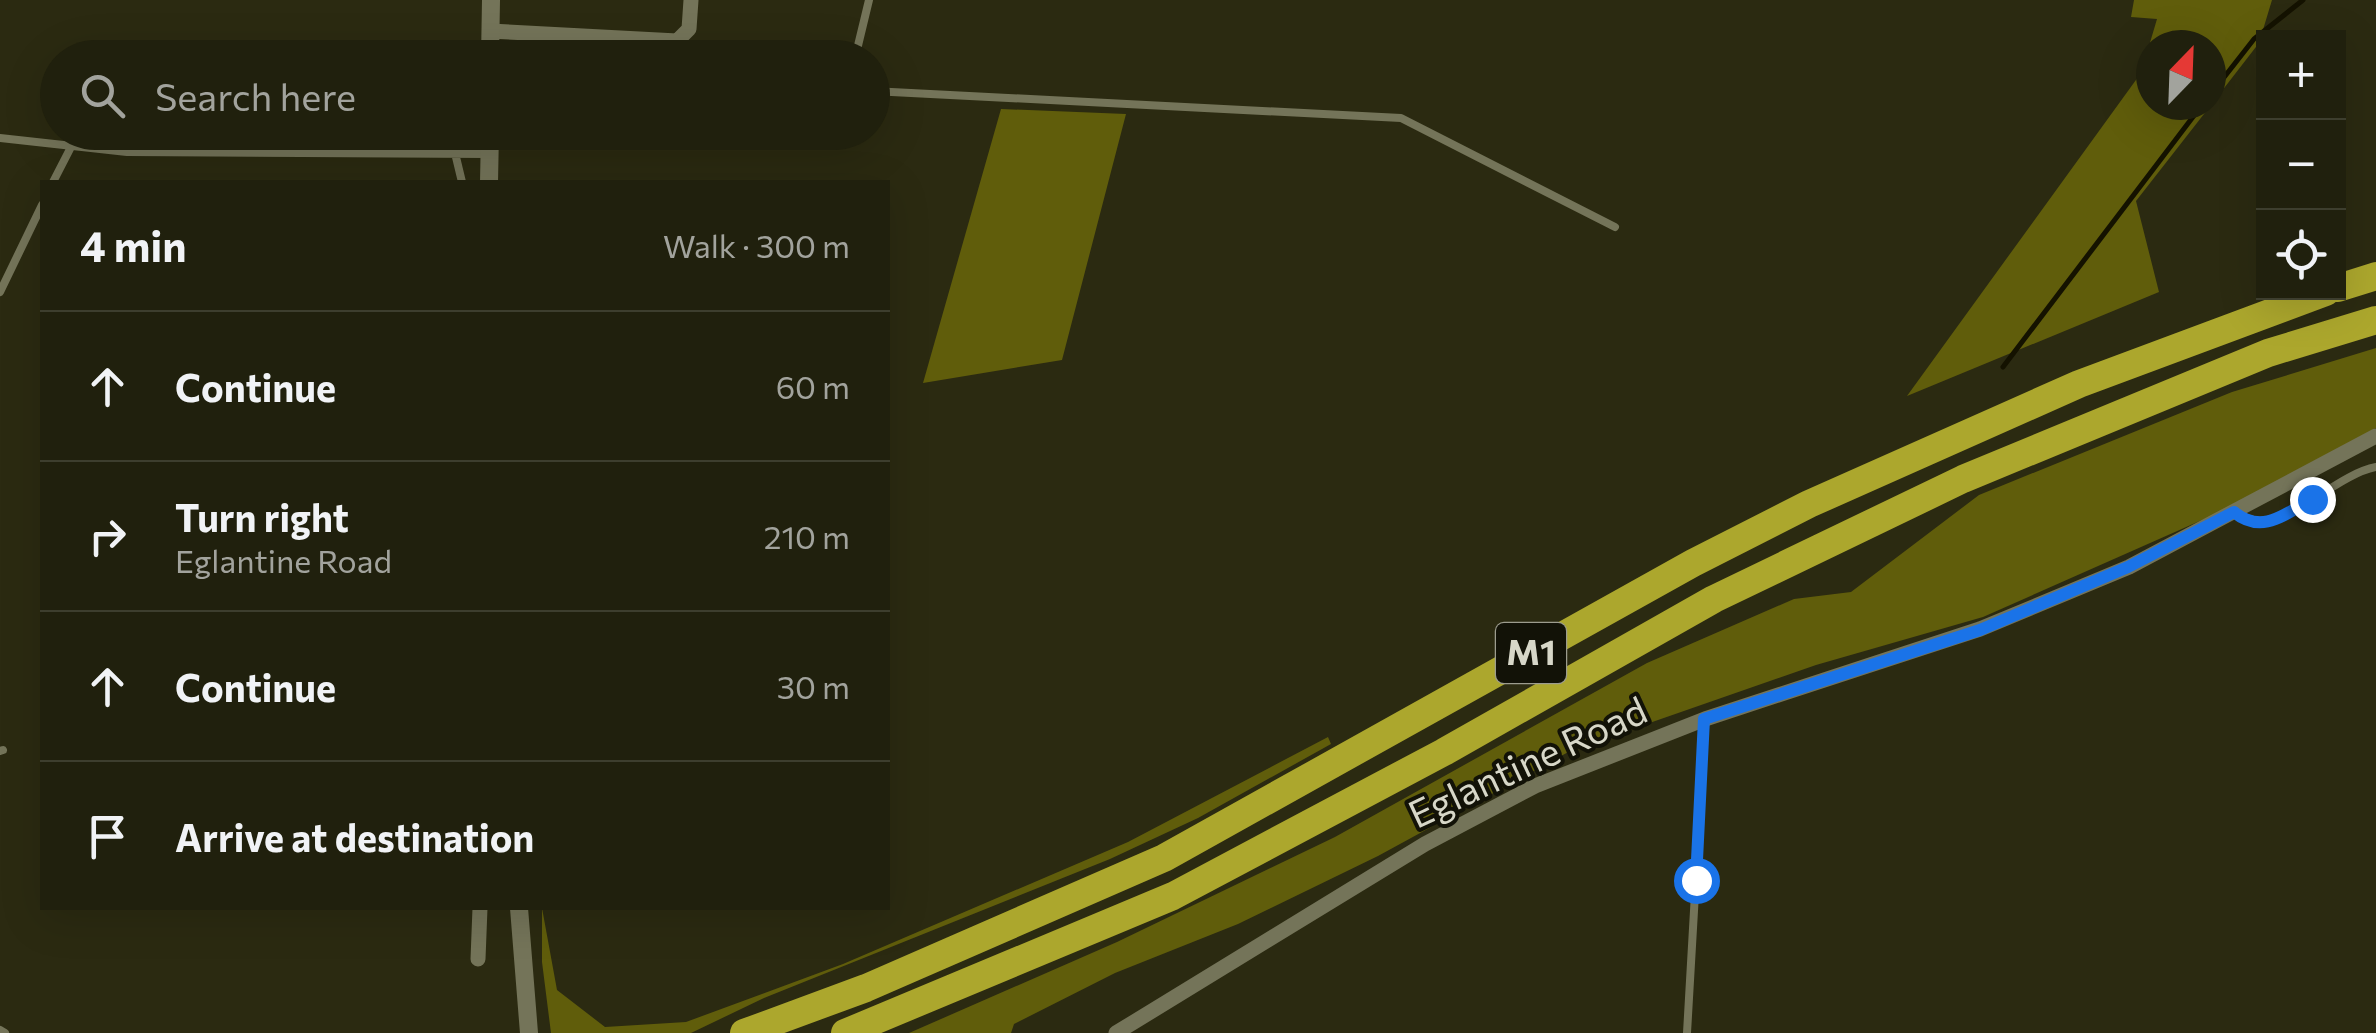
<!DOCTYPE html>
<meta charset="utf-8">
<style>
body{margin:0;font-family:Commissioner,sans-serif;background:#282816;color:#f1f3f6}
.controls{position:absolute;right:30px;top:30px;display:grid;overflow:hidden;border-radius:0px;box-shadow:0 10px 40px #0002}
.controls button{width:90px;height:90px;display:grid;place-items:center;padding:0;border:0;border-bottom:2px solid #3d3e2e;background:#20200d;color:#f1f3f6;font:50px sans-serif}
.compass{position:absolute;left:2136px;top:30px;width:90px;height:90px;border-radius:50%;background:#20200d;box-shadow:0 10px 40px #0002;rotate:23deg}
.stop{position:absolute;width:30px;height:30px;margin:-22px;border:8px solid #1a73e8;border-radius:50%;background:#fff}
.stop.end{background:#1a73e8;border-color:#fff;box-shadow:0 2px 10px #0008}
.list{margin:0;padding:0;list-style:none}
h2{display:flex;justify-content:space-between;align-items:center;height:130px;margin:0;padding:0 40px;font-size:42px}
h2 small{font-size:32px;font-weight:400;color:#a2a39d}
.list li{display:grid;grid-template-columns:65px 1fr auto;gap:30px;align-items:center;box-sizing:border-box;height:150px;padding:0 40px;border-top:2px solid #3d3e2e}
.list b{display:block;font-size:38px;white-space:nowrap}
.list p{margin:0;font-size:32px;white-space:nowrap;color:#a2a39d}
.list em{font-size:32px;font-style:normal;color:#a2a39d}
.icon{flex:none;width:55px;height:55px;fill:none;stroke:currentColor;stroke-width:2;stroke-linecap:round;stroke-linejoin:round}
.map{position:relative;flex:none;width:2376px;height:1033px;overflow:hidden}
.search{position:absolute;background:#20200d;box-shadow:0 10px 40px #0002;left:40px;top:40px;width:850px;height:110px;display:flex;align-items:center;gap:25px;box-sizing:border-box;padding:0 35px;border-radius:55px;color:#a2a39d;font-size:38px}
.panel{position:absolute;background:#20200d;box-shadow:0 10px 40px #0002;left:40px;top:180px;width:850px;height:730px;border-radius:0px}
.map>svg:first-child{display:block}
.forest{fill:#605d0b}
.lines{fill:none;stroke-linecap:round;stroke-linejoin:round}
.stream{stroke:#141200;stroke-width:5}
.service{stroke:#747459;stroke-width:8}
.minor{stroke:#747459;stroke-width:15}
.tertiary{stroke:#747459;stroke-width:18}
.motorway{stroke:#aca72d;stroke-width:28}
.route{stroke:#1a73e8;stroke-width:12}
.labels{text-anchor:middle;stroke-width:8;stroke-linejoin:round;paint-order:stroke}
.shield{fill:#121207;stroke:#9c9c8e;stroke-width:2.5}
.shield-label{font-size:35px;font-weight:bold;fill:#d7d7c8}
.street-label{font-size:38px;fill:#d7d7c8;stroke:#121207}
</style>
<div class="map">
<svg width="2376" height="1033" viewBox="0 0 2376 1033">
<rect width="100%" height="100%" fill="#2b2a11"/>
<path class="forest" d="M 2134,0 L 2272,0 L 2259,43 L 2211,105 L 2211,45 L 2151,45 L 2151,105 L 2211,105 L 2136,201 L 2159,292 L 1907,396 L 2141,73 L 2157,19 L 2131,17 Z
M 1001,109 L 1126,114 L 1062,360 L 923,383 Z
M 2376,348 L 2376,428 L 2245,501 L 1983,617 L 1816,665 L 1572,750 L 1378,856 L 1238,924 L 1115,973 L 1014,1024 L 1011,1033 L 909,1033 L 1117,942 L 1335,837 L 1647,663 L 1794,599 L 1851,592 L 1979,495 L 2232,392 Z
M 1328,737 L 1331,744 L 1198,818 L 1110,859 L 764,998 L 691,1033 L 551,1033 L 542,962 L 542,908 L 557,990 L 605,1027 L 686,1022 L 843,964 L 1128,842 Z"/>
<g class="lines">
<path class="stream" d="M 2211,94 L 2254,39 L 2303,0
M 2003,367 L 2202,105"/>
<path class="service" d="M 855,58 L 869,0
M 872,91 L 1401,118 L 1615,227
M 0,138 L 127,152 L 490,154
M 455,153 L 462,182
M 53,182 L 70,149
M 0,292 L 42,205
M 2235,511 C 2275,546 2329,476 2376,467
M 0,751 L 3,750
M 0,1030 L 5,1033
M 1687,1033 L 1705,719"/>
<path class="minor" d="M 490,31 L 677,41 L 689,29 L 691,0
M 478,959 L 480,908
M 1116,1033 L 1425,844 L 1535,786 L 1705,719 L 1980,629 L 2129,567 L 2376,436"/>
<path class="tertiary" d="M 490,58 L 491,0
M 489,182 L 490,132
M 519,908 L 529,1033"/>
<path class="motorway" d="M 2338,288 L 2376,276
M 744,1033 L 866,988 L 1164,858 L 1693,563 L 1809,504 L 2079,384 L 2326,292
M 845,1033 L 1173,896 L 1444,752 L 1714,599 L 1963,479 L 2268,353 L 2376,320"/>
</g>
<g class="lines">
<path class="route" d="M 1696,880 L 1704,719 L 1980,630 L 2128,567 L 2234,512 C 2262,535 2285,514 2312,499"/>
</g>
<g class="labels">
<rect class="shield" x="1496" y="623" width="70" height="60" rx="8"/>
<g class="shield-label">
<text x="1531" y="665">M1</text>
</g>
<g class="street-label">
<text transform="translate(1528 763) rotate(-25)" y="13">Eglantine Road</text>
</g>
</g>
</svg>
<div class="controls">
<button>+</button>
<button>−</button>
<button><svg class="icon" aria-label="locate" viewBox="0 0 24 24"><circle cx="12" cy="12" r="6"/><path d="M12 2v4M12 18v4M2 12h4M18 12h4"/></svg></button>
</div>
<svg class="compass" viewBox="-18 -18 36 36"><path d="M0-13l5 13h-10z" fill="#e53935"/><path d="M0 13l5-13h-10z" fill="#a2a39d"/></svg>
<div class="stop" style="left:1696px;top:880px"></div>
<div class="stop end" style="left:2312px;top:499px"></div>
<div class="search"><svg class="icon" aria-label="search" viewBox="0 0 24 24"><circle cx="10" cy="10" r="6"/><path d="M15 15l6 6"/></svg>Search here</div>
<section class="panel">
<h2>4 min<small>Walk · 300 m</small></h2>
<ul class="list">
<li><svg class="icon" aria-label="ahead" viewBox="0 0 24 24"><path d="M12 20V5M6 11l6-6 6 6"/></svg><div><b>Continue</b></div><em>60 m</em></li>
<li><svg class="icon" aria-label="right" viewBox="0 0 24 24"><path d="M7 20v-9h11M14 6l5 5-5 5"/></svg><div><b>Turn right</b><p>Eglantine Road</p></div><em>210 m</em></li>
<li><svg class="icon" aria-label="ahead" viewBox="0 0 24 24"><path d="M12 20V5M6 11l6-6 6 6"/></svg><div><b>Continue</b></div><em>30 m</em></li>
<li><svg class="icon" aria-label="arrive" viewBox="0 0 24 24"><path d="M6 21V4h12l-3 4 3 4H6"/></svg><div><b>Arrive at destination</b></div></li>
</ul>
</section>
</div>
